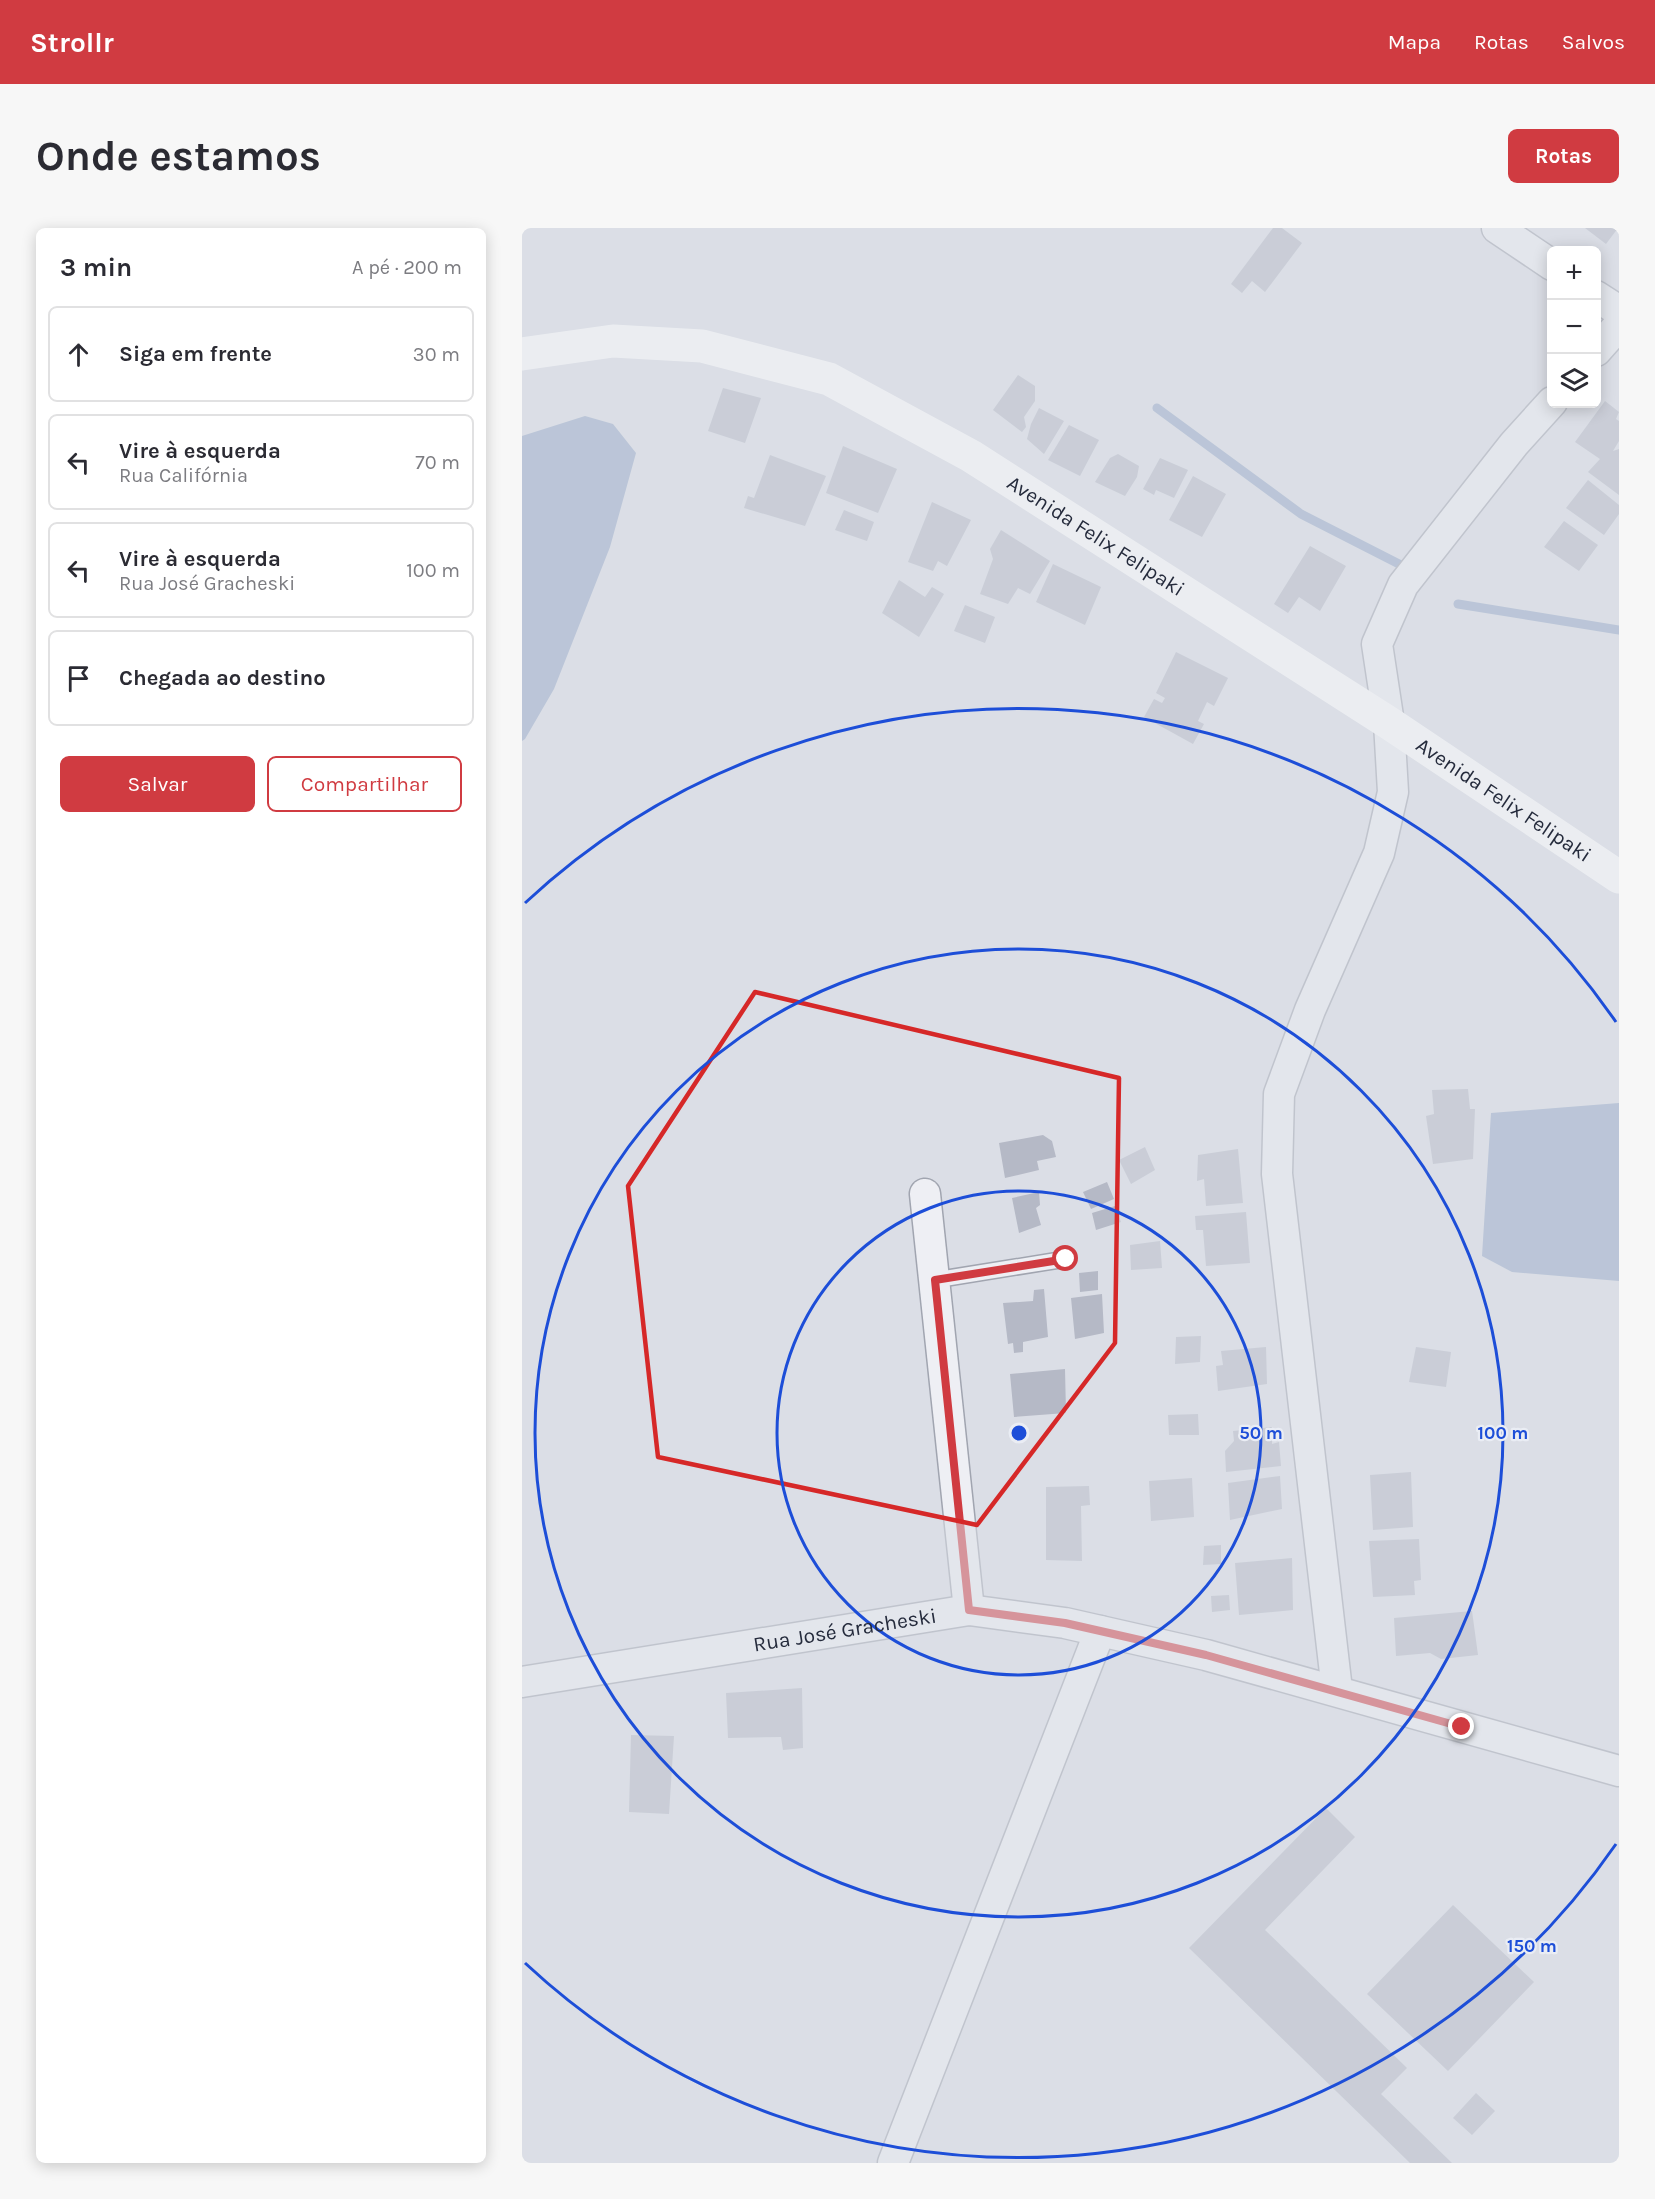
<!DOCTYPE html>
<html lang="pt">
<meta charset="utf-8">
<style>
body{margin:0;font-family:Karla,sans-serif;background:#f7f7f7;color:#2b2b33}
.controls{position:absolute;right:18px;top:18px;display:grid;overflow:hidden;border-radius:9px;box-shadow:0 3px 15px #0003}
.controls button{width:54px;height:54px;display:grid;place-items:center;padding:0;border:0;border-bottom:2px solid #e1e1e2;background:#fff;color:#2b2b33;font:30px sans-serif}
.stop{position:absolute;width:18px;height:18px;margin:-14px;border:4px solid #d03b41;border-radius:50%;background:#fff}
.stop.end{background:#d03b41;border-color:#fff;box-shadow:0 2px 6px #0008}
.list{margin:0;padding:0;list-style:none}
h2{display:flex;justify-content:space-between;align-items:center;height:78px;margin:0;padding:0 24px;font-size:26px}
h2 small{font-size:20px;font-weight:400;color:#7c7c81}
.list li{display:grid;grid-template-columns:39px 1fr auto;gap:18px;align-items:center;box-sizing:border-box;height:96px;margin:0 12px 12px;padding:0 12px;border:2px solid #e1e1e2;border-radius:9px}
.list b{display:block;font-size:22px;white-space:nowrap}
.list p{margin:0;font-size:20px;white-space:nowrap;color:#7c7c81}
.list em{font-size:20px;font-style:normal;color:#7c7c81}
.actions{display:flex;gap:12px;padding:18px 24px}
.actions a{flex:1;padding:14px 0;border:2px solid #d03b41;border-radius:9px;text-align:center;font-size:21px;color:#d03b41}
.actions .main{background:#d03b41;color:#fff}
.icon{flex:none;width:33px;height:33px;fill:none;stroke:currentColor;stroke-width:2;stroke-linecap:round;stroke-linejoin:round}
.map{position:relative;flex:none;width:1097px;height:1935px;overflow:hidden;border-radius:9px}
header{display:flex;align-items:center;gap:36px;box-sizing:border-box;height:84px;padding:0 30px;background:#d03b41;color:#fff}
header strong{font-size:28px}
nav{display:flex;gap:33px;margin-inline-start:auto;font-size:21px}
.intro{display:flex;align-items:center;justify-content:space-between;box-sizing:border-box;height:144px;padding:0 36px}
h1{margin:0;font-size:42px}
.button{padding:15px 27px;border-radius:9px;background:#d03b41;color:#fff;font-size:21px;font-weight:700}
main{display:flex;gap:36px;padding:0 36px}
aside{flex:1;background:#fff;border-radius:9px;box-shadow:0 3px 15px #0003}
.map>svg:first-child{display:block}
.water{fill:#94a7c7}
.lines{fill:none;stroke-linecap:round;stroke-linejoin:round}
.stream{stroke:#94a7c7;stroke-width:9}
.building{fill:#b5b9c6}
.lane-casing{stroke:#a1a5b0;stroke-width:18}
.street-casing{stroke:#a1a5b0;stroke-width:33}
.lane{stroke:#eeeff4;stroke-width:15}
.street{stroke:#eeeff4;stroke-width:30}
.secondary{stroke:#fff;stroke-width:33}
.route{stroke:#d03b41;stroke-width:8}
.marked{fill:none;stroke:#d62828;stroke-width:4.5;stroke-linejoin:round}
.ring{fill:none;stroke:#1d4ed8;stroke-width:3}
.labels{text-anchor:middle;stroke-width:4.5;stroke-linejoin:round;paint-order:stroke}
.street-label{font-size:21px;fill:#252b3c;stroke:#eaedf4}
.centre{fill:#1d4ed8;stroke:#eaedf4;stroke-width:3}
.ring-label{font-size:18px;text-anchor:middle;font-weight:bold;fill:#1d4ed8;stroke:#eaedf4;stroke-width:4.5;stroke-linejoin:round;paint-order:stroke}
</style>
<header>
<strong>Strollr</strong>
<nav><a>Mapa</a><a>Rotas</a><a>Salvos</a></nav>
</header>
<div class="intro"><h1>Onde estamos</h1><a class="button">Rotas</a></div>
<main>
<aside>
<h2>3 min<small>A pé · 200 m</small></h2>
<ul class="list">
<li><svg class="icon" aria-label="ahead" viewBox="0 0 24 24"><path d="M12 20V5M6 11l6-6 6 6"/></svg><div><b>Siga em frente</b></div><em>30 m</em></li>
<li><svg class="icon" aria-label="left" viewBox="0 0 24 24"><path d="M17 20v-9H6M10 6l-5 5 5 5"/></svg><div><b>Vire à esquerda</b><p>Rua Califórnia</p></div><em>70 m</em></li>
<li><svg class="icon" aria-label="left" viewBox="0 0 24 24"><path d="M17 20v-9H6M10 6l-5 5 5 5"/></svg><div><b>Vire à esquerda</b><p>Rua José Gracheski</p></div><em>100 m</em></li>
<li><svg class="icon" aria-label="arrive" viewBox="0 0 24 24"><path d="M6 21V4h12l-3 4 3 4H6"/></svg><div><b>Chegada ao destino</b></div></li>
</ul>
<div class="actions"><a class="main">Salvar</a><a>Compartilhar</a></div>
</aside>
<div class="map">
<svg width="1097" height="1935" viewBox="0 0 1097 1935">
<rect width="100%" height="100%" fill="#dbdee6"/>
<path class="water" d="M 63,188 L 91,196 L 114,225 L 88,319 L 32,461 L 3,511 L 0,513 L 0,208 Z
M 1097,875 L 1097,1053 L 990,1044 L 960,1028 L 969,885 Z"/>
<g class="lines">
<path class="stream" d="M 635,180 L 779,286 L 877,336
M 936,376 L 1097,402"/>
</g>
<path class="building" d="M 751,0 L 760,0 L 780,15 L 743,64 L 730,53 L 720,65 L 709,56 Z
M 1063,0 L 1096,0 L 1084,16 Z
M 496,147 L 513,158 L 513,173 L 502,189 L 504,199 L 500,204 L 471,182 Z
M 201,160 L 239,170 L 223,215 L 186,203 Z
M 1083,173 L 1097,184 L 1094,191 L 1097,193 L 1097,213 L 1091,223 L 1097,221 L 1097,267 L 1066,244 L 1078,231 L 1053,214 Z
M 517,180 L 542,193 L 522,226 L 505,211 L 509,196 Z
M 547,197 L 577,212 L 558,248 L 526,232 Z
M 321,218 L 375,241 L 356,285 L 304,265 Z
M 596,226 L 617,238 L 615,249 L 603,268 L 573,254 L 588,230 Z
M 248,227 L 304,248 L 283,298 L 222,280 L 226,268 L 232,270 Z
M 638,230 L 666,242 L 652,270 L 634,262 L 632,267 L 621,261 Z
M 671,248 L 704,266 L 680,309 L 647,292 Z
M 1066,252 L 1097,277 L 1097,286 L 1082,307 L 1044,280 Z
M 410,274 L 449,292 L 425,338 L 416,333 L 411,343 L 386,334 Z
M 322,282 L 352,294 L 345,313 L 313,302 Z
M 1042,293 L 1076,317 L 1057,343 L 1022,319 Z
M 479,302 L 528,333 L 508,366 L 496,360 L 486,376 L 458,366 L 471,331 L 468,321 Z
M 788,318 L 824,338 L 798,383 L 777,369 L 766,385 L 752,376 Z
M 531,336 L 579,359 L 563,397 L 514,374 Z
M 377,352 L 403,369 L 410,359 L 422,366 L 397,409 L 360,385 Z
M 443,377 L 473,389 L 463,415 L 432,403 Z
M 654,424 L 706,450 L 692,478 L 685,474 L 676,493 L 682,496 L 671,516 L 622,489 L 632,471 L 640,475 L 643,470 L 634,465 Z
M 946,861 L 948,881 L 953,881 L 951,931 L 911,936 L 904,888 L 912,886 L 910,862 Z
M 521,907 L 530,913 L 534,929 L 515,933 L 517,942 L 483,950 L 477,915 Z
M 623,919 L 633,942 L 609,956 L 597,932 Z
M 716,921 L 721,975 L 684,978 L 682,951 L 675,953 L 676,927 Z
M 585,954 L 592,971 L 569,981 L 561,964 Z
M 517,964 L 518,977 L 514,980 L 519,997 L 497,1005 L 490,970 Z
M 593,978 L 599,994 L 574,1002 L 570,985 Z
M 724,984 L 728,1035 L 684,1038 L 681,1002 L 674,1002 L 673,988 Z
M 638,1013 L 640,1040 L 609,1042 L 608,1017 Z
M 576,1043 L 576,1062 L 558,1064 L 557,1045 Z
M 522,1061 L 526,1109 L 501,1114 L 501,1124 L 492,1125 L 491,1115 L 486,1116 L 481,1075 L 511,1073 L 512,1062 Z
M 580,1066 L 582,1105 L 553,1111 L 549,1070 Z
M 679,1108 L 678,1134 L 653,1136 L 654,1109 Z
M 744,1119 L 745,1156 L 696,1163 L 694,1138 L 701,1137 L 699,1123 Z
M 894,1119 L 929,1124 L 924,1159 L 887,1154 Z
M 543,1141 L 544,1185 L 492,1189 L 488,1146 Z
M 676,1186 L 677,1207 L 647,1207 L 646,1187 Z
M 750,1199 L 750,1216 L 757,1214 L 759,1238 L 704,1244 L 703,1223 L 712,1213 L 711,1203 Z
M 889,1244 L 891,1299 L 851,1302 L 848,1247 Z
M 758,1248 L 760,1281 L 708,1292 L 706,1255 Z
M 670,1250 L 672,1289 L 629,1293 L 627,1253 Z
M 567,1258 L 568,1277 L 559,1278 L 560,1333 L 524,1332 L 524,1259 Z
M 897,1311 L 899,1352 L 892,1353 L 893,1367 L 851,1369 L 847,1313 Z
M 699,1317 L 699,1336 L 681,1337 L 682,1318 Z
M 770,1330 L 771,1382 L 717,1387 L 713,1335 Z
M 707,1367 L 708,1382 L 690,1384 L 689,1368 Z
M 950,1383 L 956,1427 L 919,1431 L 908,1425 L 874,1428 L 872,1390 Z
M 280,1460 L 281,1520 L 261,1522 L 259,1509 L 206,1510 L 204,1465 Z
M 109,1507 L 152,1508 L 147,1586 L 107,1584 Z
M 804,1580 L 833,1609 L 743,1702 L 885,1840 L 859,1866 L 930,1935 L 888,1935 L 667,1720 Z
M 931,1677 L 1012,1754 L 926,1843 L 845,1766 Z
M 954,1865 L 973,1883 L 950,1907 L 931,1890 Z"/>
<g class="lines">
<g class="lane-casing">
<path id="lane" d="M 413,1052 L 544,1031"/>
</g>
<g class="street-casing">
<g id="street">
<path d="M 975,0 L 1030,37"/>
<path d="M 1074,68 L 1097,83"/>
<path d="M 1074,123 L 1097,97"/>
<path d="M 403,966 L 447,1382"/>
<path id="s1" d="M 0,1454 L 447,1382 L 543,1395 L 684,1427 L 1097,1543"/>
<path d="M 815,1462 L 755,946 L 757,866 L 788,782 L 857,625 L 871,564 L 867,495 L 855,416 L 881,357 L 992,216 L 1030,174"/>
<path d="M 371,1935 L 578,1403"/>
</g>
</g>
<use href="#lane" class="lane"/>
<use href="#street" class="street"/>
<path class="secondary" id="s2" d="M 0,126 L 91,113 L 180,118 L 307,151 L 449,228 L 867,495 L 1097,649"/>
</g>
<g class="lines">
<path class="route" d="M 544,1031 L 413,1052 L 447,1382 L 543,1395 L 684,1427 L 940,1499"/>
</g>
<path d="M0 0H1097V1935H0ZM 233,764 L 597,850 L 593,1115 L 455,1297 L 136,1229 L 106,958 Z" fill="#dbdee6" fill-opacity=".55" fill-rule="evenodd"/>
<path class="marked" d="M 233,764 L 597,850 L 593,1115 L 455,1297 L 136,1229 L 106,958 Z"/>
<g class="ring">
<circle cx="497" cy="1205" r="242"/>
<circle cx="497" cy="1205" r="484"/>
<path d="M1094 1616A725 725 0 0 1 3 1735M3 675A725 725 0 0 1 1094 794"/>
</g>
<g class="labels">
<g class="street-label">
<text dy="7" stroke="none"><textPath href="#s2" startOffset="622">Avenida Felix Felipaki</textPath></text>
<text dy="7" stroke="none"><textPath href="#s2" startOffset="1108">Avenida Felix Felipaki</textPath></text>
<text dy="7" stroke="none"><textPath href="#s1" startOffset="327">Rua José Gracheski</textPath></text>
</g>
</g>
<circle cx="497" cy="1205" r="9" class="centre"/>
<g class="ring-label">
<text x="739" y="1211">50 m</text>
<text x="981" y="1211">100 m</text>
<text x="1010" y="1724">150 m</text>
</g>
</svg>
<div class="controls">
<button>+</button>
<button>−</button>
<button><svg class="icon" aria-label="layers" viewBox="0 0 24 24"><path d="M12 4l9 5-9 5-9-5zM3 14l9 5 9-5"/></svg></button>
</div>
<div class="stop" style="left:544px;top:1031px"></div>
<div class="stop end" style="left:940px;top:1499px"></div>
</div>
</main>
